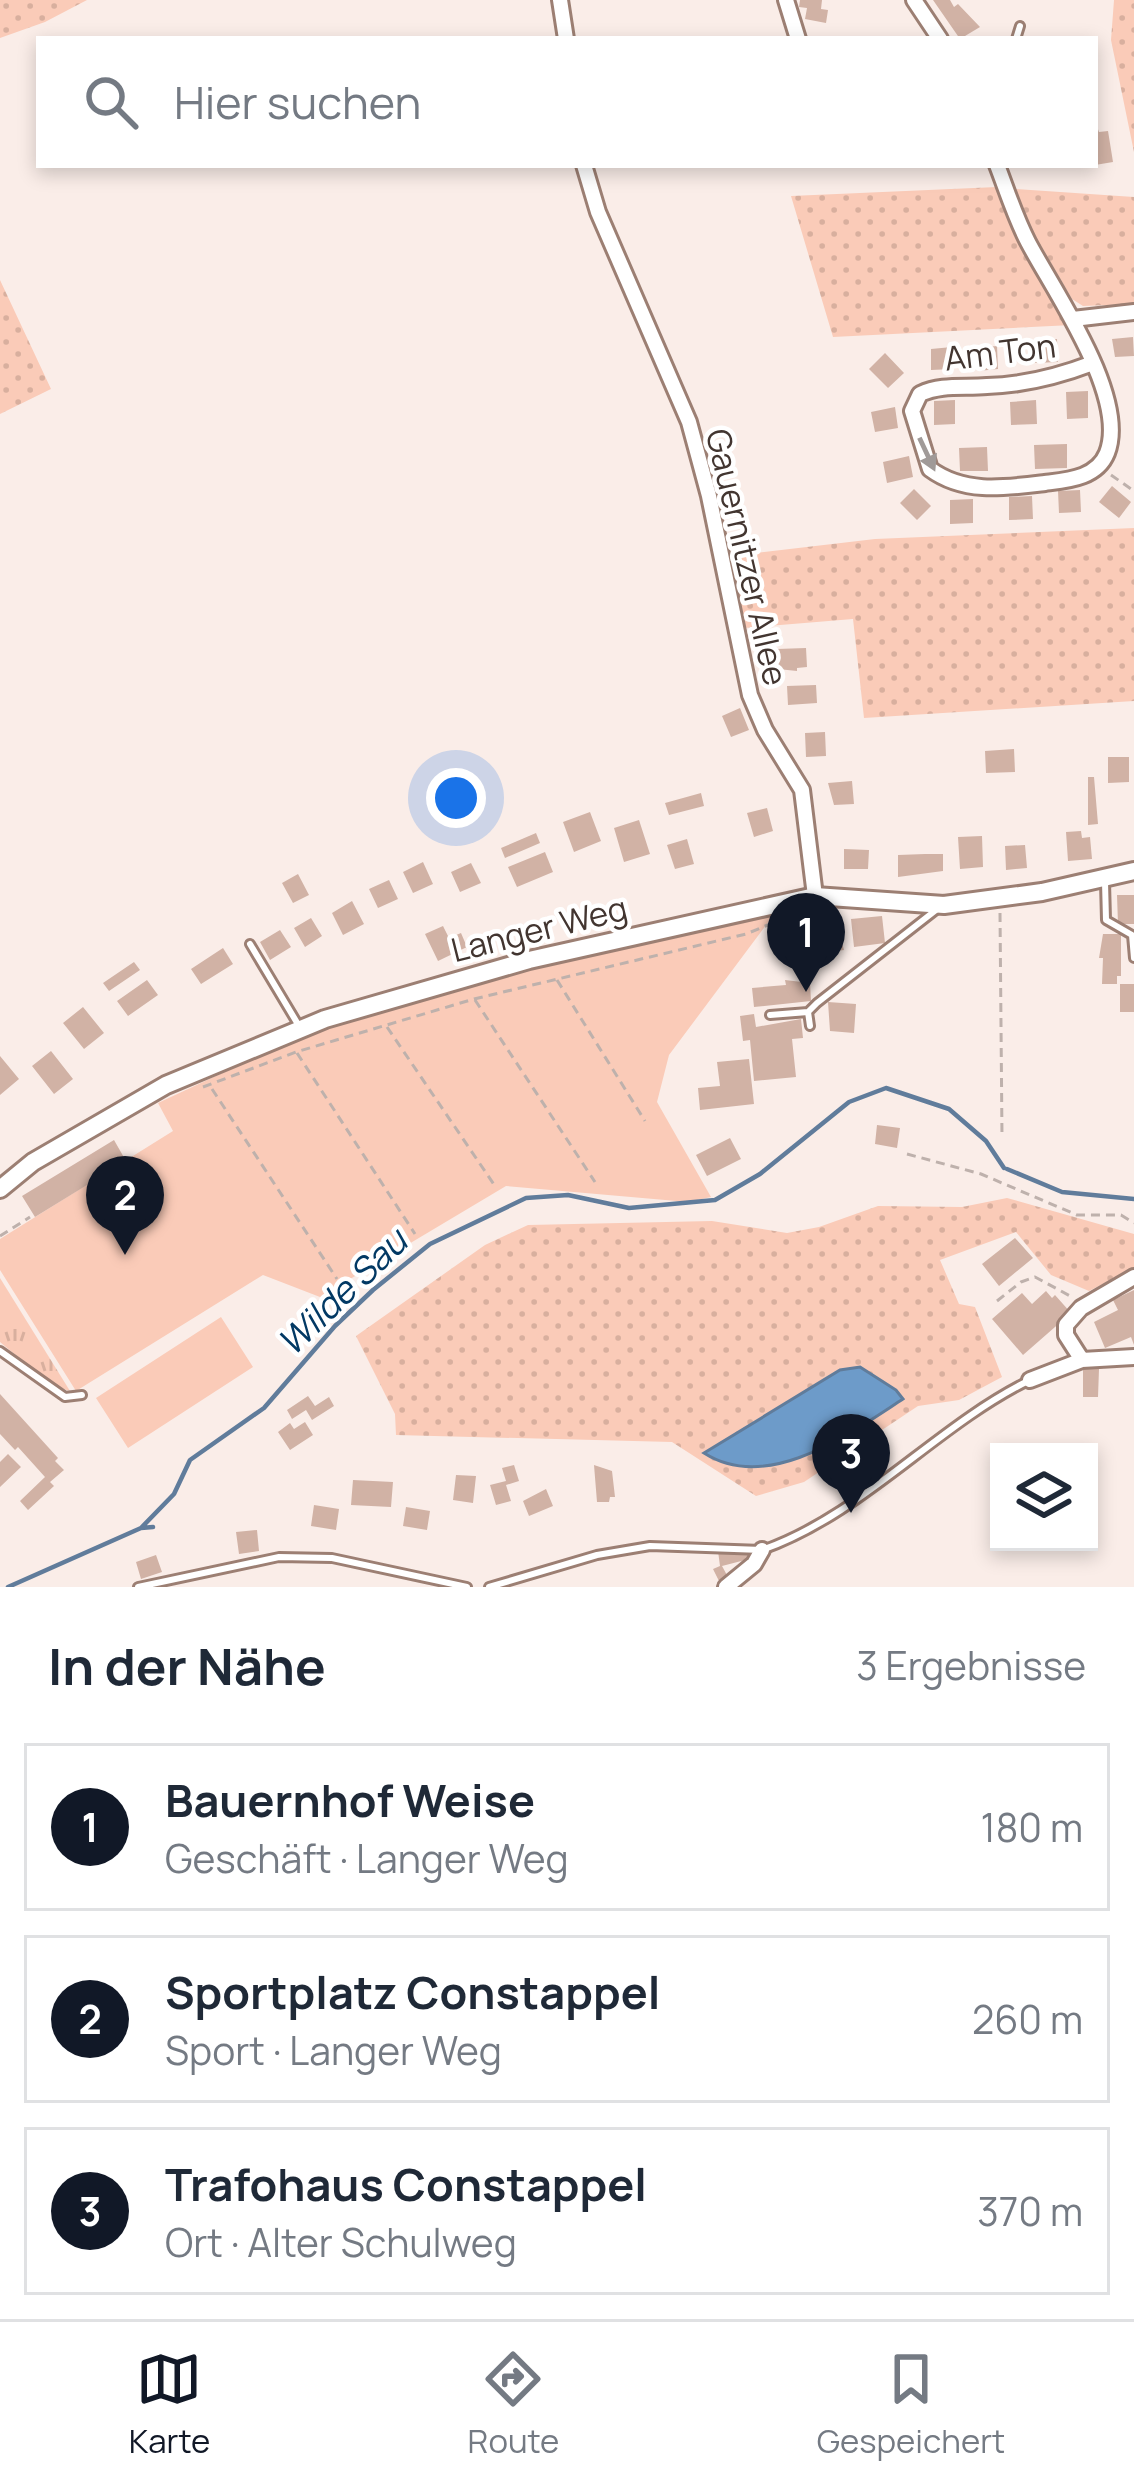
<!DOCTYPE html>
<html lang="de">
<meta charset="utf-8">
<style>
body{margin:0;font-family:Manrope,sans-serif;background:#f6f6f7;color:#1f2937}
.controls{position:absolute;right:36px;bottom:36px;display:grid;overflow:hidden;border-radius:0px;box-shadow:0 6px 18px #0003}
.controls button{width:108px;height:108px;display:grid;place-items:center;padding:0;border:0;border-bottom:3px solid #e0e1e3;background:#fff;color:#1f2937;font:60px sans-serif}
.you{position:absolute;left:456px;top:798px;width:42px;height:42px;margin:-30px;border:9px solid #fff;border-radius:50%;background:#1a73e8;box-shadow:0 0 0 18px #1a73e833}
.badge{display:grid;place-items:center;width:78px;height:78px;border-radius:50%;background:#111827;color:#fff;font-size:39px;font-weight:700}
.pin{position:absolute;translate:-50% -99px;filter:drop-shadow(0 3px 6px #0008)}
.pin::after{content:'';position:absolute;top:63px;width:42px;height:36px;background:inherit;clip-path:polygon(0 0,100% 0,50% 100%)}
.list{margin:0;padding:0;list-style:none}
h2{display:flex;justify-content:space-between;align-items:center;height:156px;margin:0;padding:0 48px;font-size:51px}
h2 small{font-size:39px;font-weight:400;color:#747a83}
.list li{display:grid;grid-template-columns:78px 1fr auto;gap:36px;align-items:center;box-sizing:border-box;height:168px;margin:0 24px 24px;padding:0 24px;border:3px solid #e0e1e3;border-radius:0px}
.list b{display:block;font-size:45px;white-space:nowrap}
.list p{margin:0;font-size:39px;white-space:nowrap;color:#747a83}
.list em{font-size:39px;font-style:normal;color:#747a83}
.icon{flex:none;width:66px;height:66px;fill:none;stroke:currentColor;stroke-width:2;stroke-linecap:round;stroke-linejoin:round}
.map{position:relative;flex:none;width:1134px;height:1587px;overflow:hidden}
.search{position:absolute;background:#fff;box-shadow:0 6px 18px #0003;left:36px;right:36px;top:36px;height:132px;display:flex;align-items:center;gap:30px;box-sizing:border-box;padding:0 42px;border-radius:0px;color:#747a83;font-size:45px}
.sheet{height:732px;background:#fff}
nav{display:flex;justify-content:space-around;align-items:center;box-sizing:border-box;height:168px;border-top:3px solid #e0e1e3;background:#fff;font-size:33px;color:#747a83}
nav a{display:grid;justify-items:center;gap:6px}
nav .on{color:#111827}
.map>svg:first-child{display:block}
.grass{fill:url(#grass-dots)}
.park{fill:url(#park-tufts)}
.garden{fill:#facbb8}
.water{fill:#6d9bc9;stroke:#607c9b;stroke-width:3}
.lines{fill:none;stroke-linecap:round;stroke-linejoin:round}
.stream{stroke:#607c9b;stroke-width:4.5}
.building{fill:#d1b2a5}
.service-casing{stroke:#9c7f73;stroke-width:12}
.minor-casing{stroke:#9c7f73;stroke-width:20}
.tertiary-casing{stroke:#9c7f73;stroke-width:22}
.path{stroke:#beb1ac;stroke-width:3;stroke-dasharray:9 6;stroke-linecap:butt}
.service{stroke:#fff;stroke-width:6}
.minor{stroke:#fff;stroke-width:14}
.tertiary{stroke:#fff;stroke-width:16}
.oneway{fill:#a09a98}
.labels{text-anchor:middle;stroke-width:9;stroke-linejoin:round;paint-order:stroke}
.street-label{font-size:33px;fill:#423530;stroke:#fff}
.water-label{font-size:36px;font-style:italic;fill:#023964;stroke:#fff}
</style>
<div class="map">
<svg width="1134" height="1587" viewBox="0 0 1134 1587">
<defs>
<pattern id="grass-dots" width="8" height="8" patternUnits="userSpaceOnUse" patternTransform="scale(3)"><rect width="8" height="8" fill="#facbb8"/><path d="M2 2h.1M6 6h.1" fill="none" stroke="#d8af9e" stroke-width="1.8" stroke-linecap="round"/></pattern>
<pattern id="park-tufts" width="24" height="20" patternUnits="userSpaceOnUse" patternTransform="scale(3)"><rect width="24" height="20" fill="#facbb8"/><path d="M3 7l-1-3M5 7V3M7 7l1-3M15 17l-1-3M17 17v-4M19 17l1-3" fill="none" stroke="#d8af9e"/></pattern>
</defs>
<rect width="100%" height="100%" fill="#faede8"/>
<path class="grass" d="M 0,0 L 87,0 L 45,22 L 0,38 Z
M 1114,0 L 1134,0 L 1134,152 L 1111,40 Z
M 997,187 L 1025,249 L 1072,325 L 833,337 L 791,196 Z
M 1016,189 L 1134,197 L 1134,304 L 1083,306 L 1072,299 L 1027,222 Z
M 0,280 L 51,389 L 0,414 Z
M 1134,528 L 1134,701 L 864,718 L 853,619 L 744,628 L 730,556 L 875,539 Z
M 1007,1198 L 1134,1234 L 1134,1268 L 1089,1291 L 1051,1275 L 1016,1232 L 940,1260 L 959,1304 L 975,1307 L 1002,1377 L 959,1400 L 918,1406 L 804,1482 L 756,1496 L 672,1442 L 396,1435 L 395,1414 L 356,1336 L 485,1245 L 528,1225 L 712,1221 L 787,1233 L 819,1227 L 878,1206 L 962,1207 Z"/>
<path class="park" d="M 0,1278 L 70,1391 L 51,1385 L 0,1342 Z"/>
<path class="garden" d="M 775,913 L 669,1055 L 657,1102 L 711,1197 L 688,1202 L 506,1186 L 320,1297 L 263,1275 L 76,1391 L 0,1270 L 0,1239 L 173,1131 L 158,1103 L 321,1027 L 599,947 Z
M 221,1317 L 253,1367 L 128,1448 L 96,1398 Z"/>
<path class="water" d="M 860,1367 L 896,1390 L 903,1399 C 849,1434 768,1494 704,1453 L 840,1370 Z"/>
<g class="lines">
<path class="stream" d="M 1007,1169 L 1062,1192 L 1134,1199
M 141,1528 L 153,1527
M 8,1587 L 141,1528 L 174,1494 L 190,1460 L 264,1408 L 335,1326 L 373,1290 L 430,1244 L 526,1198 L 568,1195 L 629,1208 L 715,1200 L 760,1174 L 849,1102 L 886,1088 L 949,1109 L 986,1141 L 1004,1168"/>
</g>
<path class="building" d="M 800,0 L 822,0 L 821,9 L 828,10 L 826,23 L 805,19 L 807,8 L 799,7 Z
M 933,0 L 950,0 L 954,7 L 958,4 L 980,27 L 960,39 Z
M 1095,121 L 1099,132 L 1108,131 L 1113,162 L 1095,165 Z
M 1133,337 L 1134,356 L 1115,357 L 1112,339 Z
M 1057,339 L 1058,362 L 1034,363 L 1037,340 Z
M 997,346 L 998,369 L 978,371 L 977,348 Z
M 952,347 L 953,369 L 931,370 L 931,349 Z
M 885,353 L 904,373 L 888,388 L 869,369 Z
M 1088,391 L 1088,418 L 1067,419 L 1066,392 Z
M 955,400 L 955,424 L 934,425 L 934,401 Z
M 1036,400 L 1037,424 L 1011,425 L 1010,402 Z
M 895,407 L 898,428 L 875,432 L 871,412 Z
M 1067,444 L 1067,468 L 1035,469 L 1034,445 Z
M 987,447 L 988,471 L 960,471 L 959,448 Z
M 909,456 L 913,477 L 887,483 L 883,462 Z
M 1112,486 L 1131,502 L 1119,518 L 1099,502 Z
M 914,489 L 931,506 L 917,520 L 900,503 Z
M 1080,490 L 1081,512 L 1059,513 L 1058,491 Z
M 1032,496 L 1033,519 L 1009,520 L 1009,497 Z
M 973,499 L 973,523 L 950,524 L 950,500 Z
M 806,648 L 807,667 L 797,668 L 797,671 L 778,669 L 777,649 Z
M 816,685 L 817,703 L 788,705 L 787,686 Z
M 740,708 L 749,730 L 731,737 L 722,716 Z
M 825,732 L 826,756 L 806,757 L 805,733 Z
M 1014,749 L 1015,772 L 986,773 L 985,751 Z
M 1108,757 L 1129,757 L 1129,782 L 1108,783 Z
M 1088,777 L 1094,777 L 1098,824 L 1088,825 Z
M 852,781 L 854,804 L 834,805 L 828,783 Z
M 701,793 L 704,806 L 669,815 L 665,803 Z
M 767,808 L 773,831 L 754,837 L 747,813 Z
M 590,812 L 601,841 L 574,852 L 563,822 Z
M 639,820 L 650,854 L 624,862 L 614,828 Z
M 1081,831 L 1082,838 L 1090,837 L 1092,859 L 1068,861 L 1066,832 Z
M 536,833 L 540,843 L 505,858 L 501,848 Z
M 982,836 L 983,867 L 960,869 L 958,837 Z
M 687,839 L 694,864 L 675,869 L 667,845 Z
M 1025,845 L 1027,868 L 1006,870 L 1005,846 Z
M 844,849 L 869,850 L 868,869 L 844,869 Z
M 545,852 L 553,872 L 517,887 L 508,867 Z
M 925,854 L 943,854 L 943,871 L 898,877 L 898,855 Z
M 423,862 L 433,884 L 413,893 L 403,872 Z
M 471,863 L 481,883 L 460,892 L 451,872 Z
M 298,874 L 309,895 L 293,903 L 282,883 Z
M 389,880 L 398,899 L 378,908 L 369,889 Z
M 1117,895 L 1134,895 L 1134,924 L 1118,924 Z
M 352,901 L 364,924 L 343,935 L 332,913 Z
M 833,910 L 844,950 L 821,953 L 820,941 L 812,942 L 808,913 Z
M 882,916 L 885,943 L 854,947 L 851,919 Z
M 311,918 L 322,936 L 305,947 L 294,928 Z
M 443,926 L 449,938 L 461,933 L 467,947 L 438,961 L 425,934 Z
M 280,930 L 291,947 L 270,960 L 260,942 Z
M 1103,934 L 1121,934 L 1121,976 L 1117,976 L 1117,984 L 1102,984 L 1103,958 L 1099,958 Z
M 223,948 L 233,964 L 201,984 L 191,969 Z
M 134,962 L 140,970 L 109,991 L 103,983 Z
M 147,980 L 158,995 L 128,1016 L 117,1001 Z
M 785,980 L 810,983 L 811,1001 L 754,1007 L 752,988 L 786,985 Z
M 1120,984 L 1134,984 L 1134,1012 L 1120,1012 Z
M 828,1002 L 856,1004 L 854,1033 L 830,1031 Z
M 83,1007 L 104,1033 L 84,1049 L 63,1023 Z
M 754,1014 L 756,1027 L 801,1019 L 803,1038 L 792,1039 L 796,1077 L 754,1081 L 750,1040 L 743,1041 L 740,1016 Z
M 51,1051 L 73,1079 L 54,1094 L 32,1066 Z
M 0,1056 L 19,1079 L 0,1095 Z
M 749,1059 L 754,1104 L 700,1110 L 698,1088 L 720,1086 L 717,1062 Z
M 877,1125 L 900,1128 L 897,1148 L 875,1144 Z
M 730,1138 L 741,1159 L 707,1176 L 696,1155 Z
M 114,1140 L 126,1161 L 35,1217 L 22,1196 Z
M 1015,1238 L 1033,1258 L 999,1286 L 982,1264 Z
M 1134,1290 L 1134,1345 L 1131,1337 L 1105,1348 L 1094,1322 L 1118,1310 L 1113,1300 Z
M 1046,1291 L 1052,1298 L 1055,1295 L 1071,1313 L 1023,1355 L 992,1319 L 1022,1293 L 1032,1304 Z
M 1083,1369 L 1099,1369 L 1098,1397 L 1083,1397 Z
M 0,1394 L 58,1458 L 55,1461 L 64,1470 L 50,1482 L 54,1486 L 28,1510 L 20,1501 L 45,1477 L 18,1447 L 15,1450 L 0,1434 Z
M 308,1396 L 315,1406 L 329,1397 L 334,1406 L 312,1420 L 306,1410 L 292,1419 L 287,1410 Z
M 305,1422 L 313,1435 L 290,1450 L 278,1432 L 290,1423 L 294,1429 Z
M 8,1454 L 21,1467 L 0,1487 L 0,1462 Z
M 514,1465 L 519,1481 L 506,1485 L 511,1501 L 496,1505 L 490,1485 L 506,1481 L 502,1468 Z
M 594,1465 L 612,1471 L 615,1497 L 610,1497 L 609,1502 L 597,1502 Z
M 456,1475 L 476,1476 L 473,1503 L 453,1500 Z
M 353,1480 L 393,1482 L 391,1507 L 351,1505 Z
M 546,1489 L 553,1506 L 529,1516 L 523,1501 Z
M 314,1505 L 339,1509 L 336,1530 L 311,1526 Z
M 406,1507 L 430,1511 L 427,1530 L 403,1526 Z
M 257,1530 L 259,1551 L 239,1554 L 236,1532 Z
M 749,1550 L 749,1559 L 722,1566 L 728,1577 L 720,1583 L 713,1569 L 720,1566 L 718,1551 Z
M 156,1555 L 162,1572 L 141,1579 L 136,1562 Z"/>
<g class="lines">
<g class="service-casing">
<path id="service" d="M 1016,39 L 1020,26
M 1105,882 L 1106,920 L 1132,935 L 1134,958
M 250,944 L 299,1026
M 770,1015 L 808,1012
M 810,1026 L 808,1012 L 817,1003 L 936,910
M 0,1351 L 65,1397 L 82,1395
M 138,1587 L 279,1557 L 332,1558 L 467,1587
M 489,1587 L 597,1555 L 650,1546 L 762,1550 C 862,1515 936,1426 1030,1380"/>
</g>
<g class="minor-casing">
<path id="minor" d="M 560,0 L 566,39
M 786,0 L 798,39
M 914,0 L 940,39
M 584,165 L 598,212 L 689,422 L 709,496 L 750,695 L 765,730 L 802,790 L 815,896
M 997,165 C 1007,191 1015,217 1028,242 C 1053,290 1129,397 1107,453 C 1097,478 1068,480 1045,483 C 1004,488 964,494 930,469 L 912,411 L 920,394 C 942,384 963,388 987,386 C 1024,385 1059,376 1093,363
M 1073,319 L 1134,312
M 1082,1360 L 1066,1335 L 1066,1325 L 1081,1308 L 1134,1277
M 1030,1380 L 1082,1360 L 1134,1357
M 726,1587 L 754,1564 L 762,1550"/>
</g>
<g class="tertiary-casing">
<path id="tertiary" d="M 0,1189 L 33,1162 L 166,1085 L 325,1019 L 529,960 L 815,896 L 944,905 L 1042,892 L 1134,871"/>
</g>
<path class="path" d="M 1111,475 L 1134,491
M 1000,913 L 1002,1137
M 557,980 L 645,1121
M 475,1000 L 595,1182
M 387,1027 L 495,1186
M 297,1053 L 415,1234
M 203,1087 L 296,1052 L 474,999 L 746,934 L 775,922
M 212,1089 L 337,1279
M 907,1154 L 981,1174 L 1077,1215 L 1121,1215 L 1134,1223
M 0,1236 L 30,1217
M 997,1301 L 1021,1282 L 1035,1277 L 1072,1297"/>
<use href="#service" class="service"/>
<use href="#minor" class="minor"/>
<use href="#tertiary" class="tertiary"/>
</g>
<defs><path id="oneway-solid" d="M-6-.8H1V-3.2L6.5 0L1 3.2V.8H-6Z" transform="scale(3)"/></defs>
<use class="oneway" href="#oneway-solid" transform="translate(927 454) rotate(65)"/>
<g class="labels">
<g class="street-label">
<text transform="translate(1000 352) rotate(-7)" y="12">Am Ton</text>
<text transform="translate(747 557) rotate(77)" y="12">Gauernitzer Allee</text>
<text transform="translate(539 929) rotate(-14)" y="12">Langer Weg</text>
</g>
<g class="water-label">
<text transform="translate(342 1292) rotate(-44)" y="13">Wilde Sau</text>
</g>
</g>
</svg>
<div class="controls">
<button><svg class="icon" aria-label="layers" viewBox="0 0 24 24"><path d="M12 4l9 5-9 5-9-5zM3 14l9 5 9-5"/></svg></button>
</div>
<div class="you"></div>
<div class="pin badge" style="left:806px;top:992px">1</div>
<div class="pin badge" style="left:125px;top:1255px">2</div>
<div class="pin badge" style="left:851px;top:1513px">3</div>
<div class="search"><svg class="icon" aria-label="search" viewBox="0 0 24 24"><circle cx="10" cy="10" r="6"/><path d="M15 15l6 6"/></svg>Hier suchen</div>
</div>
<section class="sheet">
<h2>In der Nähe<small>3 Ergebnisse</small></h2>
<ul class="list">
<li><span class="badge">1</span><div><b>Bauernhof Weise</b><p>Geschäft · Langer Weg</p></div><em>180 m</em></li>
<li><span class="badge">2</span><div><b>Sportplatz Constappel</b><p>Sport · Langer Weg</p></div><em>260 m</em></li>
<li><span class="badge">3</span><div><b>Trafohaus Constappel</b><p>Ort · Alter Schulweg</p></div><em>370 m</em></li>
</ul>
</section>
<nav>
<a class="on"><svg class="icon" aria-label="map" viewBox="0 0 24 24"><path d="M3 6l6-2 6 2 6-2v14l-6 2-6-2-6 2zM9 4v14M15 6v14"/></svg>Karte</a>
<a><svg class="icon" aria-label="directions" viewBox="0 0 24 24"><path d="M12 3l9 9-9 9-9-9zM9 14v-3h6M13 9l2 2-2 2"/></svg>Route</a>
<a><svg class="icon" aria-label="saved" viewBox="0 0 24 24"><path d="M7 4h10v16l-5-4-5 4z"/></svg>Gespeichert</a>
</nav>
